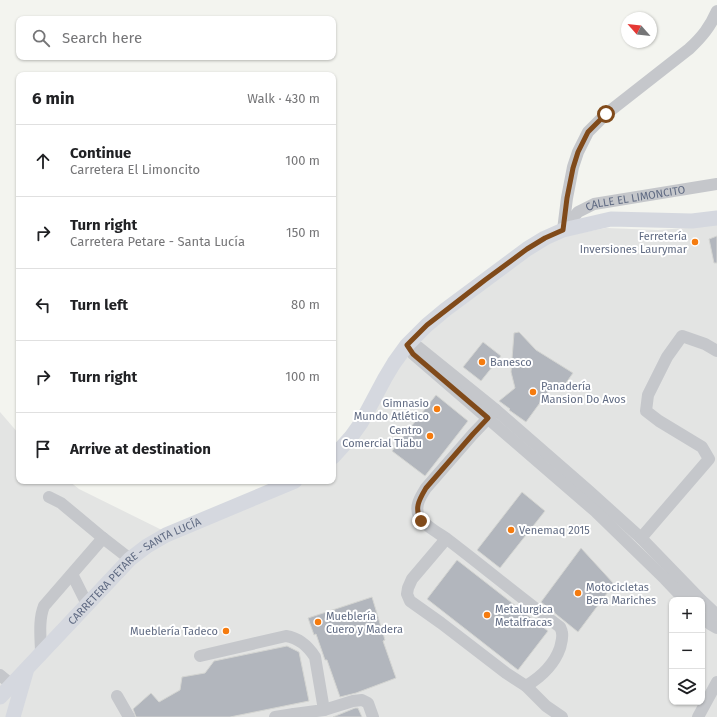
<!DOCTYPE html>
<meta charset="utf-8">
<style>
body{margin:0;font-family:"Fira Sans",sans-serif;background:#f2f2f2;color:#202124}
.controls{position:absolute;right:12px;bottom:12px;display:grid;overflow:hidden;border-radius:8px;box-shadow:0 1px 3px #0004}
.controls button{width:36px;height:36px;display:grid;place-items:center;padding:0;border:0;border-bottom:1px solid #e0e0e0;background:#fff;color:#202124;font:20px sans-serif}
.compass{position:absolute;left:621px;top:12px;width:36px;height:36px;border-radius:50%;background:#fff;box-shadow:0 1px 3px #0004;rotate:297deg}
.stop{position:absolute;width:12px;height:12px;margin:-9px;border:3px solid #804a1a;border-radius:50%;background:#fff}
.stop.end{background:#804a1a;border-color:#fff;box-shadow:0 1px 4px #0008}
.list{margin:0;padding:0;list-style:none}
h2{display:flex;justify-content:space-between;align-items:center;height:52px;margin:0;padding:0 16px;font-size:17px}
h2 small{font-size:13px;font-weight:400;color:#757577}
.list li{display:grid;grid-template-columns:26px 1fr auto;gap:12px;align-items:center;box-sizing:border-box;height:72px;padding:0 16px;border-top:1px solid #e0e0e0}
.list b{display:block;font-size:15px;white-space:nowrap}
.list p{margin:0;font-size:13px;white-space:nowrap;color:#757577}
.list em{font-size:13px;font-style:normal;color:#757577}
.icon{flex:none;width:22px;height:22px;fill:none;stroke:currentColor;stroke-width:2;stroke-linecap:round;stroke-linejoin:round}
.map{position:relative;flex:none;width:717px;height:717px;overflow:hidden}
.search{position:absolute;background:#fff;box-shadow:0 1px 3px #0004;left:16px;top:16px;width:320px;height:44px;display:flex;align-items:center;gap:10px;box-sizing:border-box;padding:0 14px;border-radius:8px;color:#757577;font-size:15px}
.panel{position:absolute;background:#fff;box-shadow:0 1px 3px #0004;left:16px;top:72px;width:320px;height:412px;border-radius:8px}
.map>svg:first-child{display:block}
.built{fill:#e3e4e3;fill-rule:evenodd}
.building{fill:#b2b6bd;stroke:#d4d5d2}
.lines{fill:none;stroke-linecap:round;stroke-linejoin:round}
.minor{stroke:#c5c7cb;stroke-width:12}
.major{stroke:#d5d8df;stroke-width:15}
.route{stroke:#804a1a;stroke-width:5}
.poi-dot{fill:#f57b0e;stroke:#fff;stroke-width:1.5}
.labels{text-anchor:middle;stroke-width:4;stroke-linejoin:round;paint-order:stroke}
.street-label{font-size:11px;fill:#606b83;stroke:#fff}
.poi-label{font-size:11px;fill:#606b83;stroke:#fff;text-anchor:start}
</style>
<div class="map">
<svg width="717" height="717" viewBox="0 0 717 717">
<rect width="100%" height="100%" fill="#f3f4ef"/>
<path class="built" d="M 717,224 L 717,717 L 0,717 L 0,412 L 19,434 L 19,481 L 69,481 L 79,489 L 172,535 L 298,481 L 333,481 L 333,459 L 415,342 L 550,239 L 606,228 L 658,230 L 699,227 ZM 672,600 L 702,600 L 702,702 L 672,702 Z"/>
<path class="building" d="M 717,236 L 717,263 L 714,263 L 709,239 Z
M 519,332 L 536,350 L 573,373 L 561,390 L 553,385 L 526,422 L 509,410 L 510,409 L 499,401 L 515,388 L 511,372 L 514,333 Z
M 483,342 L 501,356 L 481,381 L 463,367 Z
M 436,395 L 468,421 L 425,476 L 392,451 Z
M 522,492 L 545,511 L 500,568 L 477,550 Z
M 581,548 L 614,584 L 578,632 L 541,602 Z
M 457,560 L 548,631 L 518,670 L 427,599 Z
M 372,597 L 385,640 L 383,641 L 396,678 L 356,693 L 340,697 L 327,660 L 325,660 L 316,634 L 314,635 L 308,618 Z
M 287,646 L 299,652 L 309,701 L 230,717 L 136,717 L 133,709 L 151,693 L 159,702 L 180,690 L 182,677 L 205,673 L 214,661 Z
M 355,708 L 358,708 L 362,717 L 333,717 Z"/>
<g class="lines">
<g class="minor">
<path d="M 563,230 L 567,198 L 573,167 L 578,152 L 588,132 L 606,114 L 689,49 C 702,37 710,27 717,11"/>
<path id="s1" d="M 563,230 L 578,212 L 594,204 L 717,184"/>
<path d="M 407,345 L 418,347 L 496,410 L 589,491 L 641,538 L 701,600"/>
<path d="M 407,345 L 413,354 L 595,511 L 665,579 L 685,600"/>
<path d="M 496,410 L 473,434 L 426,488 C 421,496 414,506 419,516 C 422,524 440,534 447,539 C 485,568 521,598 560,627 C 561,629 562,631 562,633 C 563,638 561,644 560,648 C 554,665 541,677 526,686"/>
<path d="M 49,497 L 61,503 L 103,538 L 130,559"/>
<path d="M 641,538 L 709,459 L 702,447 L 659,421 L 646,411 L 648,395 L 667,357 L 682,336 L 705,344 L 717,351"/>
<path d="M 446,539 L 412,579 L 408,588 L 407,594 L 410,601 L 441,623 L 506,673 L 526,686 L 546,706 L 562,717"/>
<path d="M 72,574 L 87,604"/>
<path d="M 702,601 L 717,615"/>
<path d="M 702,617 L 710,624 L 717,628"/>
<path d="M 41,655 C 41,639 38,621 44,606 L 103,538"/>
<path d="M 200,656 L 286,636 C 299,638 308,646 315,657 L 324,710 L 294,714"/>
<path d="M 0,675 L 12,685"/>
<path d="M 117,696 L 129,717"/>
<path d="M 324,710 L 353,701 L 362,700 L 368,703 L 373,717"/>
<path d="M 275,717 L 294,714 L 295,717"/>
<path d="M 698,717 L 717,682"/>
</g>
<g class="major">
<path d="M 333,457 L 351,437 L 361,423 L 385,378 L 394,363 L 407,345 L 427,325 L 445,310 L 527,249 L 545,238 L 563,230 L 611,219 L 692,221 L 717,218"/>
<path id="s2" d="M 0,697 L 130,559 L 147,546 L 166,535 L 295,481"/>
<path d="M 13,717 L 26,672"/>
</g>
</g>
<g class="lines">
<path class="route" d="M 421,521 C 414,508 419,500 426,488 L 473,434 L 488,418 L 413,354 L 407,345 L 427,325 L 485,280 L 527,249 L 545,238 L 563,230 L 567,198 L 573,168 L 578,152 L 588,132 L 606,114"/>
</g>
<g class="poi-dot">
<circle cx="695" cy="242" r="4"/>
<circle cx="482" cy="362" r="4"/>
<circle cx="533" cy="392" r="4"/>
<circle cx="437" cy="409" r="4"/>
<circle cx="430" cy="436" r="4"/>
<circle cx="511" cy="530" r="4"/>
<circle cx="578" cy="593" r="4"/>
<circle cx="487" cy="615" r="4"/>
<circle cx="318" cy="622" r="4"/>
<circle cx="226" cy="631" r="4"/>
</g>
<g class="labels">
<g class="street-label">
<text dy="4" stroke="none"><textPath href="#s1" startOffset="83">CALLE EL LIMONCITO</textPath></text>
<text dy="4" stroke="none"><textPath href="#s2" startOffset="186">CARRETERA PETARE - SANTA LUCÍA</textPath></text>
</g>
<g class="poi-label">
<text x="687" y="240" text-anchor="end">Ferretería<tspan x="687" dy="13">Inversiones Laurymar</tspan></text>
<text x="490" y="366">Banesco</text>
<text x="541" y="390">Panadería<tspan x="541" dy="13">Mansion Do Avos</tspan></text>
<text x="429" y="407" text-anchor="end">Gimnasio<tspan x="429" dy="13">Mundo Atlético</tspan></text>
<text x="422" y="434" text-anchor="end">Centro<tspan x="422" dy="13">Comercial Tiabu</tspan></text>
<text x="519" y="534">Venemaq 2015</text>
<text x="586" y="591">Motocicletas<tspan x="586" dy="13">Bera Mariches</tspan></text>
<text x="495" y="613">Metalurgica<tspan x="495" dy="13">Metalfracas</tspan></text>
<text x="326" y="620">Mueblería<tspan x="326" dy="13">Cuero y Madera</tspan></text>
<text x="218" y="635" text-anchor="end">Mueblería Tadeco</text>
</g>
</g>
</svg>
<div class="controls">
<button>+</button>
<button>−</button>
<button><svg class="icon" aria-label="layers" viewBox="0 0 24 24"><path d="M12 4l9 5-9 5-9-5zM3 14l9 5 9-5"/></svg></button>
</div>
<svg class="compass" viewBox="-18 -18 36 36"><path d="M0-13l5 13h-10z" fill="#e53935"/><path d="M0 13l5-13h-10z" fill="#757577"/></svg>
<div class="stop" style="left:606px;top:114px"></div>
<div class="stop end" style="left:421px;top:521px"></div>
<div class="search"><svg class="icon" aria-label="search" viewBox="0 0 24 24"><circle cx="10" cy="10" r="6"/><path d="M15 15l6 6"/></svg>Search here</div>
<section class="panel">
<h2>6 min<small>Walk · 430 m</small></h2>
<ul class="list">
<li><svg class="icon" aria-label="ahead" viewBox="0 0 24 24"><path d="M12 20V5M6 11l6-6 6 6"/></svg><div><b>Continue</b><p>Carretera El Limoncito</p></div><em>100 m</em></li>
<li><svg class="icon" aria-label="right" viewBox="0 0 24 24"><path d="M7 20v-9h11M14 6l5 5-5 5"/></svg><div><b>Turn right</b><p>Carretera Petare - Santa Lucía</p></div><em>150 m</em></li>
<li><svg class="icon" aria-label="left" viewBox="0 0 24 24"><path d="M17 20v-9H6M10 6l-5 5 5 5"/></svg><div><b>Turn left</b></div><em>80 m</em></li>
<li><svg class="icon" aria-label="right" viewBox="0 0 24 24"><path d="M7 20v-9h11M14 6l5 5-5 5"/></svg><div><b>Turn right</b></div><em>100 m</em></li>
<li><svg class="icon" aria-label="arrive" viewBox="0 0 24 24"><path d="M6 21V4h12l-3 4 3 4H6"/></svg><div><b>Arrive at destination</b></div></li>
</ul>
</section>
</div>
